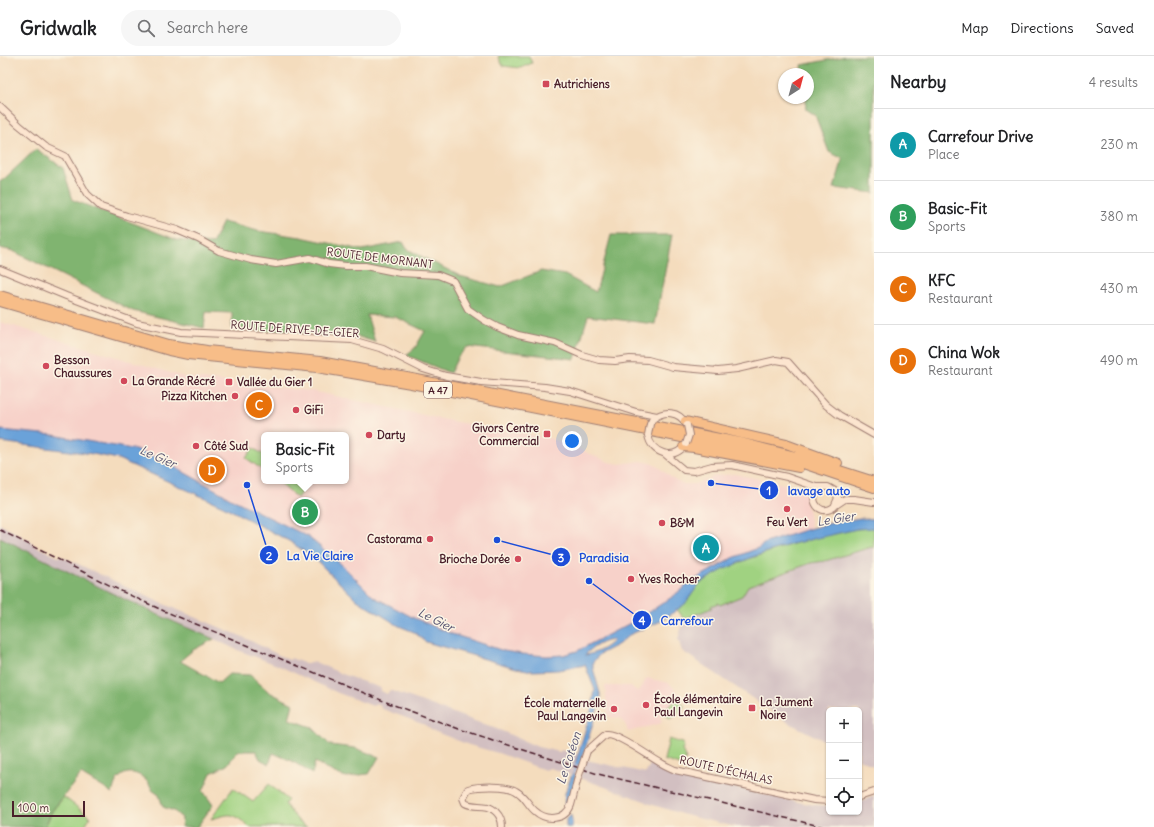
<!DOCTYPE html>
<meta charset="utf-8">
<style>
body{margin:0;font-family:Delius,sans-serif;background:#f6f6f6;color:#202124}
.controls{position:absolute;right:12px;bottom:12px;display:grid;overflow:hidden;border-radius:6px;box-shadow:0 1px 3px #0004}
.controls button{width:36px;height:36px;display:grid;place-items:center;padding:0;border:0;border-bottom:1px solid #e0e0e0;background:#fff;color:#202124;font:20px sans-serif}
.compass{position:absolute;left:778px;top:12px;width:36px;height:36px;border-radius:50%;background:#fff;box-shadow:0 1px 3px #0004;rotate:36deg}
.scale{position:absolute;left:12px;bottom:10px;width:73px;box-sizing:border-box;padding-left:4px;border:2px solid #4a1f2b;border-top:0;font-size:11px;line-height:14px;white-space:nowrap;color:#4a1f2b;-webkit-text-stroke:3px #fcf5e5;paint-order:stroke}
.you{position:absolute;left:572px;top:385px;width:14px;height:14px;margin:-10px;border:3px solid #fff;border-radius:50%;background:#1a73e8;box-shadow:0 0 0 6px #1a73e833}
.badge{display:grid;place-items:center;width:26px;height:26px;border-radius:50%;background:#d1495b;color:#fff;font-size:13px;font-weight:700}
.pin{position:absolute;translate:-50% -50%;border:2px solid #fff;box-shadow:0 1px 4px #0006}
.popup{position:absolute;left:261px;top:376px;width:88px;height:52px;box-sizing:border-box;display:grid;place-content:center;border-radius:6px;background:#fff;filter:drop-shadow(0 1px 3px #0005);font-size:13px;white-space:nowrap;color:#757577}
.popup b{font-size:15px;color:#202124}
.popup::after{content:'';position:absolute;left:50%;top:100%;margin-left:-8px;border:8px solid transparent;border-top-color:#fff}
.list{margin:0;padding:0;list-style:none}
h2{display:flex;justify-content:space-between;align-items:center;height:52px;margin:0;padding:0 16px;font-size:17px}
h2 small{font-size:13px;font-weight:400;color:#757577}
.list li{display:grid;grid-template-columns:26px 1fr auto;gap:12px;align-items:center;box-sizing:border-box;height:72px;padding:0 16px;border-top:1px solid #e0e0e0}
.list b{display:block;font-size:15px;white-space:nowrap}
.list p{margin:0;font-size:13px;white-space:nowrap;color:#757577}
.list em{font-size:13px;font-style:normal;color:#757577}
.icon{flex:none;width:22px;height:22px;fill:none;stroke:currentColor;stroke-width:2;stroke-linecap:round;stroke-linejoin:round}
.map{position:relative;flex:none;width:874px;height:771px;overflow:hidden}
header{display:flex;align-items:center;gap:24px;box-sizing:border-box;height:56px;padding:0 20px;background:#fff;border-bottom:1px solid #e0e0e0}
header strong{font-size:19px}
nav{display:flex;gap:22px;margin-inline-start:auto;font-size:14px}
.search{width:280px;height:36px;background:#f6f6f6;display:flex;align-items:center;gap:10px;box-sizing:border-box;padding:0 14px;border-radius:22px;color:#757577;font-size:15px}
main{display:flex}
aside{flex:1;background:#fff}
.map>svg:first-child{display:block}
.built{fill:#f7d1c9;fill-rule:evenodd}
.industrial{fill:#d2bfc1}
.green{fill:#a0d281;stroke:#757856}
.forest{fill:#80b46f;stroke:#656a4d}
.water{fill:#6ba2d9;stroke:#5a6082;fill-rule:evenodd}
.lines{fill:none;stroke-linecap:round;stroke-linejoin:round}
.stream{stroke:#6ba2d9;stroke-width:1.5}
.secondary-casing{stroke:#9f7e74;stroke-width:8}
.highway-casing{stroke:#9f7e74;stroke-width:10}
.secondary{stroke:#fce5cf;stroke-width:6}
.highway{stroke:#f7bd88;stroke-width:8}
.rail{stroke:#4a1f2b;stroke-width:1.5;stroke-dasharray:6 3;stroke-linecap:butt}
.secondary-bridge-casing{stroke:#9f7e74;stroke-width:8;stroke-linecap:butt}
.secondary-bridge{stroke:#fce5cf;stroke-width:6}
.poi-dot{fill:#d1495b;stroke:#fcf5e5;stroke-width:1.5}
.labels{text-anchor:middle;stroke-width:3;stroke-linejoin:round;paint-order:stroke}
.shield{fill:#fcf5e5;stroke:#7f5f63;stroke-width:1}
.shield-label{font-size:10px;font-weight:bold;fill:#4a1f2b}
.poi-label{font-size:11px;font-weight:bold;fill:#4a1f2b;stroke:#fcf5e5;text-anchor:start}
.street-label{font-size:11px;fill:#4a1f2b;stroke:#fcf5e5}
.water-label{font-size:12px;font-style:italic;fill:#575371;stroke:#fcf5e5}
.leader{fill:none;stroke:#1d4ed8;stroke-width:1.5}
.callout-dot{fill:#1d4ed8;stroke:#fcf5e5;stroke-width:1.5}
.mark-label{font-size:12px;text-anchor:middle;font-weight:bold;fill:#fff}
.callout-label{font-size:12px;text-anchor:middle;font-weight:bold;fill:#1d4ed8;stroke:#fcf5e5;stroke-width:3;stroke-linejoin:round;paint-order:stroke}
</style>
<header>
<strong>Gridwalk</strong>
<div class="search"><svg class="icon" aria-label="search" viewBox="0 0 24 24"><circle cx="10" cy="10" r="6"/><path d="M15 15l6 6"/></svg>Search here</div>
<nav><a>Map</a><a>Directions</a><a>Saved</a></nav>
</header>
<main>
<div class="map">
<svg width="874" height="771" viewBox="0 0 874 771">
<rect width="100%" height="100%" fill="#fcf5e5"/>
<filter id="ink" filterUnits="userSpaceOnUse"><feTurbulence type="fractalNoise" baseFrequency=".025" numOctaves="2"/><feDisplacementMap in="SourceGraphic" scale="8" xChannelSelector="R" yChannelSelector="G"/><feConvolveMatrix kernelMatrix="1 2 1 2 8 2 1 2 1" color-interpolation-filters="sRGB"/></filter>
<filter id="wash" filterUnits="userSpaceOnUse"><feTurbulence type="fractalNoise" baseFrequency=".012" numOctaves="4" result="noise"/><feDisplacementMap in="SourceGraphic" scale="16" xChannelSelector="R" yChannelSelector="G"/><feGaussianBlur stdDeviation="0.9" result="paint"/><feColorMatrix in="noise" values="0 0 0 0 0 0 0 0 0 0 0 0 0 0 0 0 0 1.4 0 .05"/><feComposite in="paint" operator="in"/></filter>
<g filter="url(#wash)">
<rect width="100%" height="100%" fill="#f4dcbd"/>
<path class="built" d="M 0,266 L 184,321 L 312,335 L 451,365 L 549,382 L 569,389 L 609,406 L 620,408 L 641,405 L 650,407 L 657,410 L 676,425 L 683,428 L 695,428 L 716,420 L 734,418 L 794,430 L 804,436 L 806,439 L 811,472 L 765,487 L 758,492 L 733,502 L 692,525 L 672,541 L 640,562 L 577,595 L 563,599 L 547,600 L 522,598 L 504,595 L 452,578 L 414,562 L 374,541 L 340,507 L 307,480 L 132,393 L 53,379 L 0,374 ZM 264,379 L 346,379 L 346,425 L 264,425 Z
M 647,622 L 669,627 L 682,640 L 663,655 L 660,661 L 662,667 L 628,676 L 625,667 L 621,663 L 618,662 L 608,661 L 605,630 L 631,630 L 638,636 Z"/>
<path class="industrial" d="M 0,468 L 30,485 L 34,489 L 58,501 L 60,500 L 76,507 L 159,546 L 243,581 L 287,603 L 290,604 L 291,602 L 306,608 L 315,606 L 347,620 L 381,632 L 381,635 L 387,638 L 390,634 L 502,675 L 538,691 L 560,696 L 561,694 L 578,699 L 575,708 L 580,710 L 576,719 L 572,718 L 572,719 L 550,712 L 545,714 L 498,697 L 469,689 L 431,674 L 425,669 L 380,652 L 381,649 L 376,647 L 373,650 L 338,637 L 277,609 L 235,593 L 214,583 L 169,564 L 96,530 L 0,481 Z
M 872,491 L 874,493 L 874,710 L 859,703 L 859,654 L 829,654 L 829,687 L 789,667 L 682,595 L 678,583 L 684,563 L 711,552 L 711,550 L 718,547 L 742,540 L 748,530 L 811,507 L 825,505 Z
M 586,704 L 646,717 L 650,708 L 680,719 L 798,746 L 815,749 L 829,750 L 829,756 L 859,756 L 859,746 L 874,740 L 874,771 L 736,771 L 685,759 L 647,747 L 647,746 L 580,722 Z"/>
<path class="green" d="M 498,0 L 529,0 L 532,7 L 521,12 L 503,10 Z
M 253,392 L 264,399 L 264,415 L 246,402 Z
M 277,425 L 296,425 L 295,428 L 297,431 L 301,429 L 306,430 L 297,442 Z
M 872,471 L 874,472 L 874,493 L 872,491 L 825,505 L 811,507 L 786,516 L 748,530 L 742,540 L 720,549 L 718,547 L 711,550 L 712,552 L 684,563 L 677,553 C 687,546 693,533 702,526 C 719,514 740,506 760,499 C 796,486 834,475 872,471 Z
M 678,643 L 685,651 L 670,663 L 663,655 Z
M 669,683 L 682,687 L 684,691 L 682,694 L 686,703 L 682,710 L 664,704 Z
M 269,728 L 288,744 L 285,748 L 299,766 L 307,771 L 249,771 C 232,756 233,757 211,763 L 233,732 L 253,746 Z
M 64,741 L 90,761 L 84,771 L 45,771 L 52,755 Z"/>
<path class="forest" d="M 846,0 L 874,0 L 874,137 L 834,132 L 843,103 L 829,96 L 815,59 L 806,53 L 805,42 L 808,42 L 808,18 L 803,18 L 802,9 Z
M 36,93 L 63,112 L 73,144 L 177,184 L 212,188 L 223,166 L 258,175 L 301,181 L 362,194 L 403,186 L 407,193 L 460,220 L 500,231 L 541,215 L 565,219 L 596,236 L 611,179 L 672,179 L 655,268 L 588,260 L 575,303 L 467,291 L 458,301 L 450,317 L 406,299 L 415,292 L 425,275 L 395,261 L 367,259 L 375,286 L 356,280 L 301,276 L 301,270 L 288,269 L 286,276 L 232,272 L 232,257 L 206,256 L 204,272 L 133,255 L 13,195 L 0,192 L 0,125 L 3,124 Z
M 0,481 C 70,517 141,553 214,583 L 193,594 L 180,605 L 219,627 L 229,618 L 250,619 L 269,636 L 293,648 L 289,663 L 312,671 L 330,689 L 355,692 L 379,701 L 369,718 C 363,718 351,721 347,721 C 335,719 325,711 315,706 L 312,718 L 292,705 L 273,697 L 269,708 L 260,703 L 256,695 L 238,695 L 227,709 L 211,717 L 203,735 L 213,749 L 197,771 L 181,771 L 182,762 L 174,755 L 163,751 L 159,739 L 152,734 C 148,721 130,710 119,722 C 115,725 114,732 112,737 L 81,718 L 52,755 L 45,771 L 0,771 Z"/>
<path class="water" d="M 0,374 L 53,379 L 132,393 L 160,403 L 236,445 L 307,480 L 340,507 L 374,541 L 414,562 L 452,578 L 504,595 L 522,598 L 547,600 L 563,599 L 577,595 L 640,562 L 672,541 L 692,525 L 733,502 L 758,492 L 765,487 L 805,474 L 827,468 L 860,462 L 874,463 L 874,472 L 857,473 L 792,488 L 750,502 L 723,514 L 700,527 L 685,548 L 667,561 L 659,566 L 629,579 L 619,588 L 600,598 L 593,606 L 593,612 L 601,641 L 580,710 L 575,708 L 592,652 L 595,634 L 585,609 L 558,614 L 533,615 L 516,612 L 426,586 L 414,576 L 399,570 L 357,544 L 314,502 L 289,485 L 223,450 L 118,403 L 93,398 L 0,386 ZM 614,584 C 607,592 595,598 585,599 C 592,591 604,584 614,584 Z
M 572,718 L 576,719 C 572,731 571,746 565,755 C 563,735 566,736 572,718 Z
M 571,759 L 572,764 L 572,771 L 566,771 L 566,763 Z"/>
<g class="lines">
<path class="stream" d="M 573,720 L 576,708"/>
</g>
</g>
<g filter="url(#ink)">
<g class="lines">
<g class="secondary-casing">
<path id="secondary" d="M 0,51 L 19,69 L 46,91 L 65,100 L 87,138 L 101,151 L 127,160 L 177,174 L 198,183 L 219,195 L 251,204 L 276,208 L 310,202 L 329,208 L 346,210 L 365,210 L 400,217 L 438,219 L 453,225 L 468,253 L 484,264 L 497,271 L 518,279 L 555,287 L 582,299 L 599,304 L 615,305 L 630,303 L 648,304 L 673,311 L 718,315 L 737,313 L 776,304 L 788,306 L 826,349 L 839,359 L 874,379
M 0,213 L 66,240 L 137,267 L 181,276 L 352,284 L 383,293 L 423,313 L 446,320 L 481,326 L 545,331 L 570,335 L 636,356 L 657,360
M 653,363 C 664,354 679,355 686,368
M 648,379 C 651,398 674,405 685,389
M 665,398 L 684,414 L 694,415 L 712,410 L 732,409 L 787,421 L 816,431 L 828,431 L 835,435 L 838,442 L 834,451 C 817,463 805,437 824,431
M 836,449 L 845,443 L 854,443 L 874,446
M 587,695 L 606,678 C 617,677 650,701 661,707 C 666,710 671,712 675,714 L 814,744 L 829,745
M 859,741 L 874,736
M 502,771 C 502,765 500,760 496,756 C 487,746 475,753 465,747 L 463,742 L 468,733 C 479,730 507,729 516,735 C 525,740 528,749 535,755 C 546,765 565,765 571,749 C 573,742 575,733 577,725"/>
</g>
<g class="highway-casing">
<path id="highway" d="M 0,239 L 169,288 L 207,294 L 320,305 L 412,322 L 740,386 L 799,401 L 874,425
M 0,246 L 169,295 L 188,299 L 317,312 L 411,328 L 762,398 L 803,408 L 874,432
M 685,365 L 786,388 L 838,407
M 683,391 L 694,392 L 799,412"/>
</g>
<use href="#secondary" class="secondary"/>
<use href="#highway" class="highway"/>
<path class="rail" d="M 0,474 L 123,536 L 164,555 L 391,648 L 459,673 L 598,718 L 824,771"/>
<g class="secondary-bridge-casing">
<path id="secondary-bridge" d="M 648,379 L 650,368 L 652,364
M 686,388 L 689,379 L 687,369
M 577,725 L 587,695"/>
</g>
<use href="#secondary-bridge" class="secondary-bridge"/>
</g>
</g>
<g class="poi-dot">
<rect x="542" y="24" width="8" height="8" rx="2"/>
<circle cx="46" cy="310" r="4"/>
<circle cx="124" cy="325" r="4"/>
<rect x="225" y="322" width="8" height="8" rx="2"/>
<circle cx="235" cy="340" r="4"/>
<circle cx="296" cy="354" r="4"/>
<rect x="543" y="374" width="8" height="8" rx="2"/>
<circle cx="369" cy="379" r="4"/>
<circle cx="196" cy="390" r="4"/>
<circle cx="787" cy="453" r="4"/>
<circle cx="662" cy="467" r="4"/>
<circle cx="430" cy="483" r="4"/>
<circle cx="518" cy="503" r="4"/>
<circle cx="631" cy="523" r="4"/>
<circle cx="646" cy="649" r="4"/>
<rect x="748" y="648" width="8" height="8" rx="2"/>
<circle cx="614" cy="653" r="4"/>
</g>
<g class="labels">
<rect class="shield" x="424" y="326" width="28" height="16" rx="3"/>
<g class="shield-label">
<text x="438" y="338">A 47</text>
</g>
<g class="poi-label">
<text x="554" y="32">Autrichiens</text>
<text x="54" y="308">Besson<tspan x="54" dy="13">Chaussures</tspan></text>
<text x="132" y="329">La Grande Récré</text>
<text x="237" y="330">Vallée du Gier 1</text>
<text x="227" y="344" text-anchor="end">Pizza Kitchen</text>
<text x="304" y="358">GiFi</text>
<text x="539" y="376" text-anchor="end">Givors Centre<tspan x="539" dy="13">Commercial</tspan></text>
<text x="377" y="383">Darty</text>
<text x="204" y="394">Côté Sud</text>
<text x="787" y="470" text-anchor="middle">Feu Vert</text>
<text x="670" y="471">B&amp;M</text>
<text x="422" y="487" text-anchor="end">Castorama</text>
<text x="510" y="507" text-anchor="end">Brioche Dorée</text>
<text x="639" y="527">Yves Rocher</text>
<text x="654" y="647">École élémentaire<tspan x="654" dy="13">Paul Langevin</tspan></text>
<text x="760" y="650">La Jument<tspan x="760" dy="13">Noire</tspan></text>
<text x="606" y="651" text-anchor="end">École maternelle<tspan x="606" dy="13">Paul Langevin</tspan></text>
</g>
<g class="street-label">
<text transform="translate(380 202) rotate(7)" y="4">ROUTE DE MORNANT</text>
<text transform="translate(295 273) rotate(4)" y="4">ROUTE DE RIVE-DE-GIER</text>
<text transform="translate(726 714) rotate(13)" y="4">ROUTE D'ÉCHALAS</text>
</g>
<g class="water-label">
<text transform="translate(158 401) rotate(24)" y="4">Le Gier</text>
<text transform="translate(836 463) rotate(-9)" y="4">Le Gier</text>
<text transform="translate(436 564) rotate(27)" y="4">Le Gier</text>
<text transform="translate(569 702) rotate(-72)" y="4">Le Cotéon</text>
</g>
</g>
<path class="leader" d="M711 427L769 434M247 429L269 499M497 484L561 501M589 525L642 564"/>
<g class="callout-dot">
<circle cx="711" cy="427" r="4"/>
<circle cx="247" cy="429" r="4"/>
<circle cx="497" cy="484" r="4"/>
<circle cx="589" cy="525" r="4"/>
<circle cx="769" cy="434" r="10"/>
<circle cx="269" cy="499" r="10"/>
<circle cx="561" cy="501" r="10"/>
<circle cx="642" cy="564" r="10"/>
</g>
<g class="mark-label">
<text x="769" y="439">1</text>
<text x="269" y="504">2</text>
<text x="561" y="506">3</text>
<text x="642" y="569">4</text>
</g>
<g class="callout-label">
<text x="819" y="439">lavage auto</text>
<text x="320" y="504">La Vie Claire</text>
<text x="604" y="506">Paradisia</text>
<text x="687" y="569">Carrefour</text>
</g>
</svg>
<div class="controls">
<button>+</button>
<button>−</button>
<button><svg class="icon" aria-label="locate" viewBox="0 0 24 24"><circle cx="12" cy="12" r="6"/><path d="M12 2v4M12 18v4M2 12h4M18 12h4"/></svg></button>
</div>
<svg class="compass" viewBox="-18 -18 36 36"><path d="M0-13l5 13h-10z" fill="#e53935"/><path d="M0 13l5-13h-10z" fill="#757577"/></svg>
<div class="scale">100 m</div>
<div class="you"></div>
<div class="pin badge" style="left:706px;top:492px;background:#0f9aa8">A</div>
<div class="pin badge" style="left:305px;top:456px;background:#2e9e5b">B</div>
<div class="popup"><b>Basic-Fit</b>Sports</div>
<div class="pin badge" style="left:259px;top:349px;background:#e8710a">C</div>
<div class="pin badge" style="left:212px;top:414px;background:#e8710a">D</div>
</div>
<aside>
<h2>Nearby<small>4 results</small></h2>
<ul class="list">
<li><span class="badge" style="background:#0f9aa8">A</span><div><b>Carrefour Drive</b><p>Place</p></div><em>230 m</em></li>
<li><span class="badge" style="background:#2e9e5b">B</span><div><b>Basic-Fit</b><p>Sports</p></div><em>380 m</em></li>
<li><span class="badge" style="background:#e8710a">C</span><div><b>KFC</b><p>Restaurant</p></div><em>430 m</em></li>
<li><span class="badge" style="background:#e8710a">D</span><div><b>China Wok</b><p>Restaurant</p></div><em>490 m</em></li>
</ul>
</aside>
</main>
